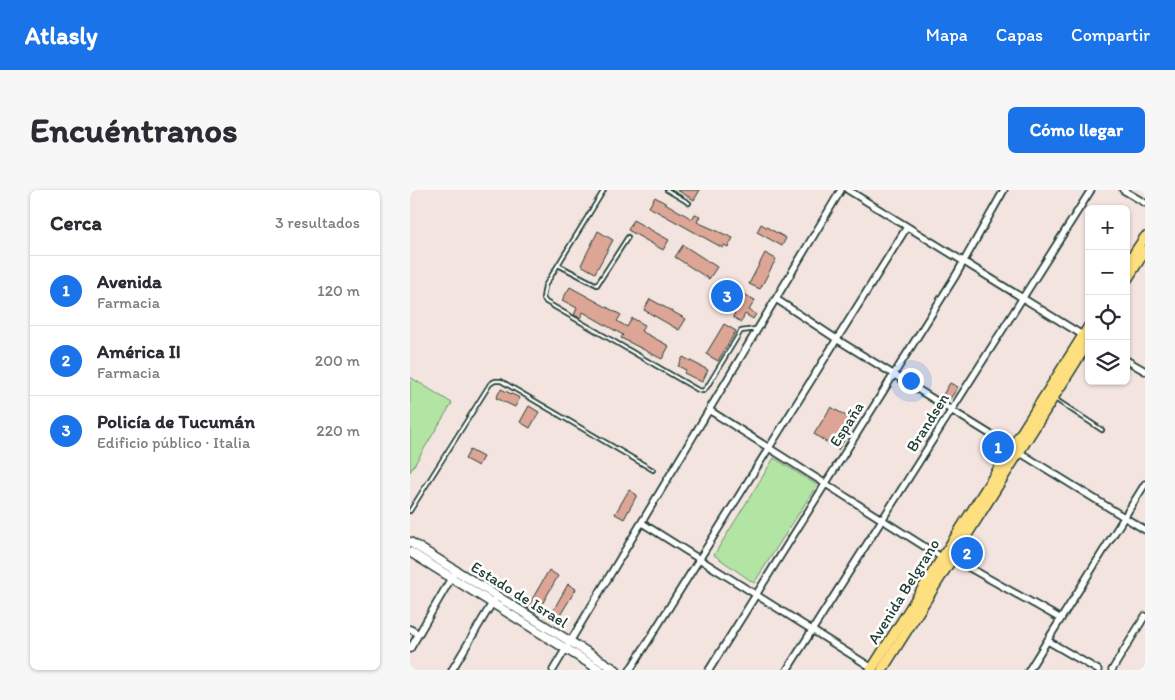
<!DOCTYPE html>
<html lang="es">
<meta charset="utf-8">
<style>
body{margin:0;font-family:Itim,sans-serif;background:#f7f7f7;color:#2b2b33}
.controls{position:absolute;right:15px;top:15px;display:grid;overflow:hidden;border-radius:8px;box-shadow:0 1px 4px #0004}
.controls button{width:45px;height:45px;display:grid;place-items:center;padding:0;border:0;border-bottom:1px solid #e1e1e2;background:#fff;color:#2b2b33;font:25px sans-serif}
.you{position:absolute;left:500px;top:190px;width:18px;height:18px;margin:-12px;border:4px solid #fff;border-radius:50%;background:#1a73e8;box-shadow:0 0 0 8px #1a73e833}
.badge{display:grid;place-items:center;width:32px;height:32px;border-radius:50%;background:#1a73e8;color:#fff;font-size:16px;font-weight:700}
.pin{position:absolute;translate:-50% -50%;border:2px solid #fff;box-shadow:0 1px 5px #0006}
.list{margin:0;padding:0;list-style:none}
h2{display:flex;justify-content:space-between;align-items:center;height:65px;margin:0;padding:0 20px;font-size:21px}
h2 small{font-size:16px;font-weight:400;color:#7c7c81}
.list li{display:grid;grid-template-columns:32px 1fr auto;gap:15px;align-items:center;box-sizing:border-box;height:70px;padding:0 20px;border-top:1px solid #e1e1e2}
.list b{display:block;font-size:19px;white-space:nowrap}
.list p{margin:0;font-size:16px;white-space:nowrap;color:#7c7c81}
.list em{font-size:16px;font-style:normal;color:#7c7c81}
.icon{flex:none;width:28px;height:28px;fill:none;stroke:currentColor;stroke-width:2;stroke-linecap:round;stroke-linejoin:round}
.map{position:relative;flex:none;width:735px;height:480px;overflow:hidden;border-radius:8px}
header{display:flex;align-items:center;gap:30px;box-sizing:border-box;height:70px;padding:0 25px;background:#1a73e8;color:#fff}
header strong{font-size:24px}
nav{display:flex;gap:28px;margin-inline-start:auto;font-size:18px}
.intro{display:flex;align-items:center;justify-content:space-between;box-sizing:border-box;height:120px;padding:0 30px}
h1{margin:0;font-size:35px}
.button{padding:12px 22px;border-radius:8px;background:#1a73e8;color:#fff;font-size:18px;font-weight:700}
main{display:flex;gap:30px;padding:0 30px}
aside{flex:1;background:#fff;border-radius:8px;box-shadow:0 1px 4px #0004}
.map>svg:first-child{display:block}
.green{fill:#b2e4a4;stroke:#68906c}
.building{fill:#dca595;stroke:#1f3d34}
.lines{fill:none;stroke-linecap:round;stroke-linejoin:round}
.service-casing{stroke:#1f3d34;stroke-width:6}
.minor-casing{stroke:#1f3d34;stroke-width:9}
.secondary-casing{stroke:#1f3d34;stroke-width:11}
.primary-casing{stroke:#1f3d34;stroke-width:12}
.service{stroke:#fff;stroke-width:2.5}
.minor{stroke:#fff;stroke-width:5.5}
.secondary{stroke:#fff;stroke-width:8}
.primary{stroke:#fedf80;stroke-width:9}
.labels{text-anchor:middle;stroke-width:5;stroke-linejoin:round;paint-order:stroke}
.street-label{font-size:16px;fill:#1f3d34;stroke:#fff}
</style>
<header>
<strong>Atlasly</strong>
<nav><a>Mapa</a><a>Capas</a><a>Compartir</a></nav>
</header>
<div class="intro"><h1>Encuéntranos</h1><a class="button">Cómo llegar</a></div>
<main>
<aside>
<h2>Cerca<small>3 resultados</small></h2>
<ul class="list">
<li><span class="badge">1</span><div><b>Avenida</b><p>Farmacia</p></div><em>120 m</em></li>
<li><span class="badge">2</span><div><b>América II</b><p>Farmacia</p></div><em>200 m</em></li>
<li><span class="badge">3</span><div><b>Policía de Tucumán</b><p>Edificio público · Italia</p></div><em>220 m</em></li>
</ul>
</aside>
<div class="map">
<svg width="735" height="480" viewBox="0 0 735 480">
<rect width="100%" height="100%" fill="#f4e4df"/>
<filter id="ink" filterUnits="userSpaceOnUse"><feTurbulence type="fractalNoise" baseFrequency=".02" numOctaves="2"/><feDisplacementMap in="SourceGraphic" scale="10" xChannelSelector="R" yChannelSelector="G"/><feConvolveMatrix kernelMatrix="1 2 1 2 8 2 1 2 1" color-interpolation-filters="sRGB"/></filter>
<g filter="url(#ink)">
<path class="green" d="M 0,187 L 42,213 L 0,282 Z
M 364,268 L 407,295 L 344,393 L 304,365 Z"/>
<path class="building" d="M 267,0 L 290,0 L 284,10 Z
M 245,7 L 282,29 L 285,24 L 290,26 L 287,32 L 323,48 L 318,57 L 314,55 L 313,58 L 239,17 Z
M 223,30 L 259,50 L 253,60 L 218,40 Z
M 351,34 L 376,48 L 372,56 L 347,42 Z
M 188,41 L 203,50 L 185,83 L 171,75 Z
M 273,55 L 307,77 L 299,89 L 265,67 Z
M 355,63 L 366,69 L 350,99 L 339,94 Z
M 160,97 L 211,125 L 207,131 L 217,137 L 222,128 L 235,135 L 231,141 L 259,156 L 252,169 L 211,148 L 213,145 L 173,122 L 170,128 L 164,125 L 167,118 L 152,110 Z
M 333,104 L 345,110 L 339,120 L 346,124 L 343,129 L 335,124 L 331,132 L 323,127 Z
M 240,109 L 276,129 L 269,140 L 234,120 Z
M 314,134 L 326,141 L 308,171 L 296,164 Z
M 273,167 L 298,180 L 292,192 L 274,183 L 276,180 L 268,176 Z
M 540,193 L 548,197 L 540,209 L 534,210 L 531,208 Z
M 91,199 L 110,208 L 105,217 L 86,208 Z
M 119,216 L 129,222 L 120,238 L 110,232 Z
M 421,217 L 446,232 L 428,260 L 404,244 Z
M 60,260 L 73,267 L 68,276 L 55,269 Z
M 219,300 L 227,305 L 214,329 L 205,324 Z
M 139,380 L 148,386 L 127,423 L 117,418 Z
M 158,394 L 166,399 L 146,432 L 139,428 Z"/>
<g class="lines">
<g class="service-casing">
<path id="service" d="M 194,0 L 135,96 L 133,108 L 136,112 L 288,200 L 293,201 L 297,197 L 331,141 L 346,139
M 257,0 L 279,13
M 148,75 L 187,95 L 218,47
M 645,209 L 692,240
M 0,321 L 80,194 L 85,191 L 91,191 L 243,280"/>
</g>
<g class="minor-casing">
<path id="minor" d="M 438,0 L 674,146
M 713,0 L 735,13
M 366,109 L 428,150 L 735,340
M 716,170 L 735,181
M 299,220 L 531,367 L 542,368 L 651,429
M 232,333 L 464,479
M 0,439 L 9,444
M 638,451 L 688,480
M 0,459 L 43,385
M 42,480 L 87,405
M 143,480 L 431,0
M 220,480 L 497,37
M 299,480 L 546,85 L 594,0
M 377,480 L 681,0
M 619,480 L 735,294
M 702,480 L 735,426"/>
</g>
<g class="secondary-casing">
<path id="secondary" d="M 0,352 L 206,480
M 0,362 L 190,480"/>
</g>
<g class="primary-casing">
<path id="primary" d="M 716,76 L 735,47
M 716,91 L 735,61
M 461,480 L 679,136
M 472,480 L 679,151"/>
</g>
<use href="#service" class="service"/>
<use href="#minor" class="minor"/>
<use href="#secondary" class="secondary"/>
<use href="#primary" class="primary"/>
</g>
</g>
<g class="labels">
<g class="street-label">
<text transform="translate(517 232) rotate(-58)" y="6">Brandsen</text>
<text transform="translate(436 234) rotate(-58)" y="6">España</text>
<text transform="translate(493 401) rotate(-58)" y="6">Avenida Belgrano</text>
<text transform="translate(110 404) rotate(32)" y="6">Estado de Israel</text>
</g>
</g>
</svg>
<div class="controls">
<button>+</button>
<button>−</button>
<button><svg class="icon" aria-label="locate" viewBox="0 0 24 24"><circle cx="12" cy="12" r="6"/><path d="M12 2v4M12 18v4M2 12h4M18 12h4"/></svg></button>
<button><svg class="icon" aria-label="layers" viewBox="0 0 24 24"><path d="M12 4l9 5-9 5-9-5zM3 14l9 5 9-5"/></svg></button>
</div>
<div class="you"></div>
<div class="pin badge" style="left:588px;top:257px">1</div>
<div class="pin badge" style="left:557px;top:363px">2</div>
<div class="pin badge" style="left:317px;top:106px">3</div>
</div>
</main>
